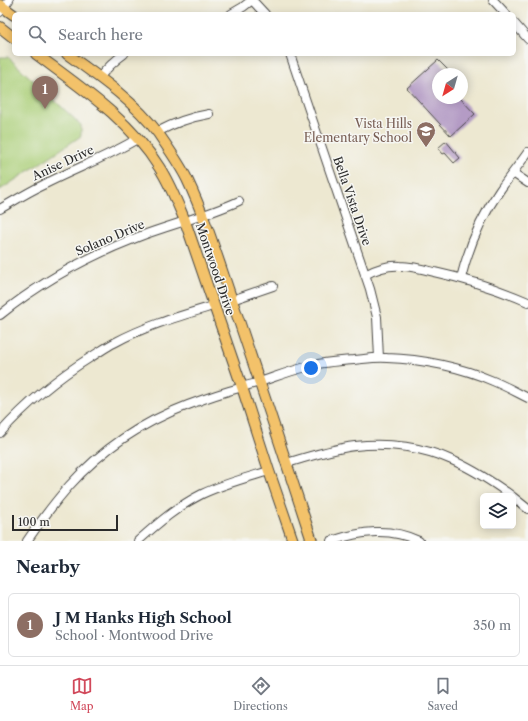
<!DOCTYPE html>
<meta charset="utf-8">
<style>
body{margin:0;font-family:"Libre Caslon Text",serif;background:#f2f2f3;color:#1f2937}
.controls{position:absolute;right:12px;bottom:12px;display:grid;overflow:hidden;border-radius:6px;box-shadow:0 2px 10px #0003}
.controls button{width:36px;height:36px;display:grid;place-items:center;padding:0;border:0;border-bottom:1px solid #e0e1e3;background:#fff;color:#1f2937;font:20px sans-serif}
.compass{position:absolute;left:432px;top:68px;width:36px;height:36px;border-radius:50%;background:#fff;box-shadow:0 2px 10px #0003;rotate:217deg}
.scale{position:absolute;left:12px;bottom:10px;width:106px;box-sizing:border-box;padding-left:4px;border:2px solid #2b2b2b;border-top:0;font-size:11px;line-height:14px;white-space:nowrap;color:#2b2b2b;-webkit-text-stroke:3px #f6f6f2;paint-order:stroke}
.you{position:absolute;left:311px;top:368px;width:14px;height:14px;margin:-10px;border:3px solid #fff;border-radius:50%;background:#1a73e8;box-shadow:0 0 0 6px #1a73e833}
.badge{display:grid;place-items:center;width:26px;height:26px;border-radius:50%;background:#d1495b;color:#fff;font-size:13px;font-weight:700}
.pin{position:absolute;translate:-50% -33px;filter:drop-shadow(0 1px 2px #0008)}
.pin::after{content:'';position:absolute;top:21px;width:14px;height:12px;background:inherit;clip-path:polygon(0 0,100% 0,50% 100%)}
.list{margin:0;padding:0;list-style:none}
h2{display:flex;justify-content:space-between;align-items:center;height:52px;margin:0;padding:0 16px;font-size:17px}
h2 small{font-size:13px;font-weight:400;color:#747a83}
.list li{display:grid;grid-template-columns:26px 1fr auto;gap:12px;align-items:center;box-sizing:border-box;height:64px;margin:0 8px 8px;padding:0 8px;border:1px solid #e0e1e3;border-radius:6px}
.list b{display:block;font-size:15px;white-space:nowrap}
.list p{margin:0;font-size:13px;white-space:nowrap;color:#747a83}
.list em{font-size:13px;font-style:normal;color:#747a83}
.icon{flex:none;width:22px;height:22px;fill:none;stroke:currentColor;stroke-width:2;stroke-linecap:round;stroke-linejoin:round}
.map{position:relative;flex:none;width:528px;height:541px;overflow:hidden}
.search{position:absolute;background:#fff;box-shadow:0 2px 10px #0003;left:12px;right:12px;top:12px;height:44px;display:flex;align-items:center;gap:10px;box-sizing:border-box;padding:0 14px;border-radius:6px;color:#747a83;font-size:15px}
.sheet{height:124px;background:#fff}
nav{display:flex;justify-content:space-around;align-items:center;box-sizing:border-box;height:56px;border-top:1px solid #e0e1e3;background:#fff;font-size:11px;color:#747a83}
nav a{display:grid;justify-items:center;gap:2px}
nav .on{color:#d1495b}
.map>svg:first-child{display:block}
.green{fill:#abcf78;stroke:#6b7d52}
.building{fill:#b49bc5}
.lines{fill:none;stroke-linecap:round;stroke-linejoin:round}
.minor-casing{stroke:#484744;stroke-width:10}
.major-casing{stroke:#484744;stroke-width:12}
.minor{stroke:#fff;stroke-width:8}
.major{stroke:#f3c26a;stroke-width:10}
.labels{text-anchor:middle;stroke-width:3;stroke-linejoin:round;paint-order:stroke}
.education-label{font-size:12px;fill:#785e54;stroke:#f6f6f2;text-anchor:end}
.street-label{font-size:12px;fill:#2b2b2b;stroke:#f6f6f2}
</style>
<div class="map">
<svg width="528" height="541" viewBox="0 0 528 541">
<rect width="100%" height="100%" fill="#f6f6f2"/>
<filter id="ink" filterUnits="userSpaceOnUse"><feTurbulence type="fractalNoise" baseFrequency=".025" numOctaves="2"/><feDisplacementMap in="SourceGraphic" scale="8" xChannelSelector="R" yChannelSelector="G"/><feConvolveMatrix kernelMatrix="1 2 1 2 8 2 1 2 1" color-interpolation-filters="sRGB"/></filter>
<filter id="wash" filterUnits="userSpaceOnUse"><feTurbulence type="fractalNoise" baseFrequency=".012" numOctaves="4" result="noise"/><feDisplacementMap in="SourceGraphic" scale="16" xChannelSelector="R" yChannelSelector="G"/><feGaussianBlur stdDeviation="0.9" result="paint"/><feColorMatrix in="noise" values="0 0 0 0 0 0 0 0 0 0 0 0 0 0 0 0 0 1.4 0 .05"/><feComposite in="paint" operator="in"/></filter>
<g filter="url(#wash)">
<rect width="100%" height="100%" fill="#ede8d1"/>
<path class="green" d="M 0,57 L 8,57 L 81,125 L 81,136 L 0,190 Z"/>
<g id="blocks">
<path class="building" d="M 438,60 L 448,70 L 443,74 L 438,74 L 438,98 L 460,98 L 475,114 L 451,136 L 407,88 Z
M 446,141 L 460,158 L 454,163 L 445,153 L 443,154 L 438,148 Z"/>
</g>
</g>
<g filter="url(#ink)">
<use href="#blocks" fill-opacity="0" stroke="#484744" stroke-width="1"/>
<g class="lines">
<g class="minor-casing">
<path id="minor" d="M 252,0 L 265,14
M 493,0 L 506,14
M 0,12 L 9,0
M 231,14 L 243,7 L 252,0
M 514,23 L 528,39
M 290,54 L 370,289 L 377,317 L 379,358
M 99,78 C 107,68 114,61 124,54
M 157,132 C 174,123 191,117 209,114
M 513,173 L 528,183
M 0,209 C 14,201 28,192 43,185 C 74,169 107,157 137,139
M 365,275 C 376,269 387,265 400,266 C 411,266 423,269 434,272 C 466,279 498,289 528,302
M 461,278 C 469,246 481,217 500,190 C 509,177 519,165 528,152
M 232,300 L 273,286
M 0,315 C 42,281 89,256 138,237 C 172,224 207,216 239,201
M 0,433 C 27,403 57,378 91,357 C 98,353 106,347 114,343 C 145,326 180,316 213,306
M 287,463 C 310,456 332,449 355,446 C 388,442 424,447 454,461 C 474,470 494,483 512,496
M 513,497 L 528,509
M 27,541 C 40,522 54,503 69,486 C 101,450 143,422 188,405 C 206,398 224,392 243,387 C 248,385 254,384 260,382 C 275,377 290,371 306,367 C 322,362 338,361 354,360 C 365,359 376,357 387,358 C 422,359 461,367 493,381 C 505,386 516,392 528,398
M 138,541 C 158,523 178,506 202,494 C 223,484 246,478 269,471
M 331,541 C 361,531 390,527 419,541"/>
</g>
<g class="major-casing">
<path id="major" d="M 0,5 L 14,15
M 0,27 L 14,38
M 36,54 C 80,87 129,119 159,167 C 170,184 177,202 185,221 L 242,387 L 269,471 L 293,541
M 67,54 C 99,77 134,101 158,133 C 168,148 179,163 187,179 C 207,221 220,266 235,309 C 261,386 287,464 312,541"/>
</g>
<use href="#minor" class="minor"/>
<use href="#major" class="major"/>
</g>
</g>
<defs>
<g id="school-pin" transform="scale(1)"><path d="M0 17L-7.5 6A9.5 9.5 0 1 1 7.5 6Z" fill="#8d6e63" stroke="#f6f6f2"/><path d="M0-5L7-2L0 1L-7-2ZM-4 1L0 2.5L4 1V4Q0 6-4 4Z" fill="#fff"/></g>
</defs>
<g fill-rule="evenodd">
<use href="#school-pin" x="426" y="131"/>
</g>
<g class="labels">
<g class="education-label">
<text x="412" y="128">Vista Hills<tspan x="412" dy="14">Elementary School</tspan></text>
</g>
<g class="street-label">
<text transform="translate(63 163) rotate(-25)" y="4">Anise Drive</text>
<text transform="translate(352 201) rotate(71)" y="4">Bella Vista Drive</text>
<text transform="translate(110 238) rotate(-23)" y="4">Solano Drive</text>
<text transform="translate(215 269) rotate(71)" y="4">Montwood Drive</text>
</g>
</g>
</svg>
<div class="controls">
<button><svg class="icon" aria-label="layers" viewBox="0 0 24 24"><path d="M12 4l9 5-9 5-9-5zM3 14l9 5 9-5"/></svg></button>
</div>
<svg class="compass" viewBox="-18 -18 36 36"><path d="M0-13l5 13h-10z" fill="#e53935"/><path d="M0 13l5-13h-10z" fill="#747a83"/></svg>
<div class="scale">100 m</div>
<div class="you"></div>
<div class="pin badge" style="left:45px;top:109px;background:#8d6e63">1</div>
<div class="search"><svg class="icon" aria-label="search" viewBox="0 0 24 24"><circle cx="10" cy="10" r="6"/><path d="M15 15l6 6"/></svg>Search here</div>
</div>
<section class="sheet">
<h2>Nearby<small></small></h2>
<ul class="list">
<li><span class="badge" style="background:#8d6e63">1</span><div><b>J M Hanks High School</b><p>School · Montwood Drive</p></div><em>350 m</em></li>
</ul>
</section>
<nav>
<a class="on"><svg class="icon" aria-label="map" viewBox="0 0 24 24"><path d="M3 6l6-2 6 2 6-2v14l-6 2-6-2-6 2zM9 4v14M15 6v14"/></svg>Map</a>
<a><svg class="icon" aria-label="directions" viewBox="0 0 24 24"><path d="M12 3l9 9-9 9-9-9zM9 14v-3h6M13 9l2 2-2 2"/></svg>Directions</a>
<a><svg class="icon" aria-label="saved" viewBox="0 0 24 24"><path d="M7 4h10v16l-5-4-5 4z"/></svg>Saved</a>
</nav>
